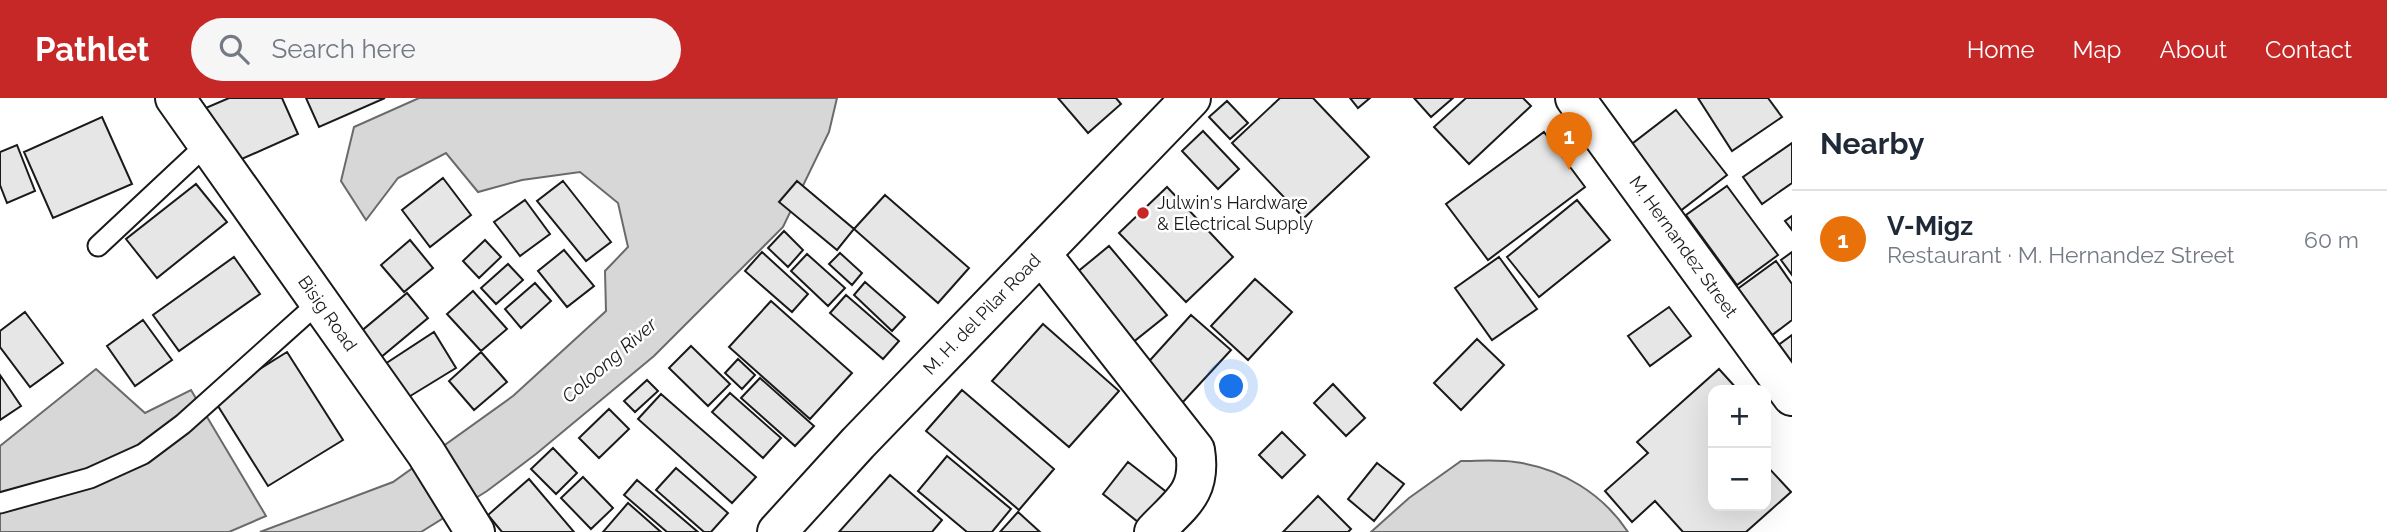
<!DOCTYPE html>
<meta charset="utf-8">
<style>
body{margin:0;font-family:Raleway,sans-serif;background:#f6f6f7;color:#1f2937}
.controls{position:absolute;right:21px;bottom:21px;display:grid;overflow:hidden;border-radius:14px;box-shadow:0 7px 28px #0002}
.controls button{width:63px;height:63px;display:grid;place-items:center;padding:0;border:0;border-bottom:2px solid #e0e1e3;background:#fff;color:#1f2937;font:35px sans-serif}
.you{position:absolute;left:1232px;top:289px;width:24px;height:24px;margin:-18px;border:5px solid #fff;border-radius:50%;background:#1a73e8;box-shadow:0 0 0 10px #1a73e833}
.badge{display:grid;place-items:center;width:46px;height:46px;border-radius:50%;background:#c62828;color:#fff;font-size:23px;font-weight:700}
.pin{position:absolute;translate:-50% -58px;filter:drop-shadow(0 2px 4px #0008)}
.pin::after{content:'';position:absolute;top:37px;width:24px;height:21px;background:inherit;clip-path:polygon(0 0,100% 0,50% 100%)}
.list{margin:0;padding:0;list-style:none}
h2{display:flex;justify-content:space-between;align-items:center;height:91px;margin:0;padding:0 28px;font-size:30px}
h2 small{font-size:23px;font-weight:400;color:#747a83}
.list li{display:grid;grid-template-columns:46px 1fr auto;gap:21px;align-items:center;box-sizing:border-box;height:98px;padding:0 28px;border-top:2px solid #e0e1e3}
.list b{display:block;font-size:26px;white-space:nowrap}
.list p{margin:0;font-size:23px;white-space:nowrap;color:#747a83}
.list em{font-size:23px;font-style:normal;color:#747a83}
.icon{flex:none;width:38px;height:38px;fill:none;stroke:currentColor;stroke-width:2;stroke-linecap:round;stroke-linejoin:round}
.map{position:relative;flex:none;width:1792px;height:434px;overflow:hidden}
header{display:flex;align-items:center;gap:42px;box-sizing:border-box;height:98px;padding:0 35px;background:#c62828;color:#fff}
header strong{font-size:33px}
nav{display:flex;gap:38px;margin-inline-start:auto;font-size:24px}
.search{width:490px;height:63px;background:#f6f6f7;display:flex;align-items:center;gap:18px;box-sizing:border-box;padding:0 24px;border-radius:38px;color:#747a83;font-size:26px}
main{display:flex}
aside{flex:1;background:#fff}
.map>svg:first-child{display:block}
.water{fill:#d7d7d7;stroke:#6a6a6a;stroke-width:2}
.building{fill:#e6e6e6;stroke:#1a1a1a;stroke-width:2}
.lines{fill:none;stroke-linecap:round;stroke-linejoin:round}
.lane-casing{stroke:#1a1a1a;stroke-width:23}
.street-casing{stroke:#1a1a1a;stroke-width:42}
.secondary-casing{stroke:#1a1a1a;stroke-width:42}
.lane{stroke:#fff;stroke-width:19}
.street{stroke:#fff;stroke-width:38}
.secondary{stroke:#fff;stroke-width:38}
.poi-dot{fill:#c62828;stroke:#fff;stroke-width:2.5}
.labels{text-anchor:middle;stroke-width:5;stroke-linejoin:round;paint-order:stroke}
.poi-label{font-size:18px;fill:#1a1a1a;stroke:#fff;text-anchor:start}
.street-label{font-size:18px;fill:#1a1a1a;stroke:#fff}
.water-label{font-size:19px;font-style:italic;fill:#1a1a1a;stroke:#fff}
</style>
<header>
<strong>Pathlet</strong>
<div class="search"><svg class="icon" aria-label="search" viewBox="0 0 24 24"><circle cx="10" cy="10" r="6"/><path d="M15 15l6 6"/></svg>Search here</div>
<nav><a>Home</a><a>Map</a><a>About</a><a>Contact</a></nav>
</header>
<main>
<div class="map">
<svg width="1792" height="434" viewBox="0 0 1792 434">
<rect width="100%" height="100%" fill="#fff"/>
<path class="water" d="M 419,0 L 837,0 L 829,34 L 783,129 L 654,258 L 536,356 L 487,393 L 421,434 L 260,434 L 393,384 L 513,298 L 606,213 L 605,173 L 628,149 L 618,105 L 580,74 L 522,82 L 478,94 L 446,55 L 398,80 L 366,122 L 341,83 L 354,29 Z
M 96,271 L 145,315 L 191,292 L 266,418 L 229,434 L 0,434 L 0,348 Z
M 1461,363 C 1478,363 1498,361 1515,364 C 1561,370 1603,396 1628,434 L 1371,434 L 1409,400 Z"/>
<path class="building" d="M 229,0 L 282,0 L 298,36 L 226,68 L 201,12 Z
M 306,0 L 385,0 L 319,29 Z
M 1058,0 L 1116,0 L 1121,6 L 1088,35 Z
M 1280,0 L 1313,0 L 1369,59 L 1304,120 L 1232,45 Z
M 1350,0 L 1370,0 L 1358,10 Z
M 1414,0 L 1453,0 L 1431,19 Z
M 1466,0 L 1523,0 L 1531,8 L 1469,66 L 1434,29 Z
M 1698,0 L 1768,0 L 1782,19 L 1732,53 Z
M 1227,3 L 1248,25 L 1230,41 L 1209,19 Z
M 1676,12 L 1727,77 L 1675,117 L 1624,52 Z
M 102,19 L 132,86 L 53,120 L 24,54 Z
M 1203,33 L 1239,71 L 1218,91 L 1182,53 Z
M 1544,34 L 1585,89 L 1488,162 L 1446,106 Z
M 1792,45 L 1792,85 L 1762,106 L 1743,79 Z
M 17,47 L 35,93 L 7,105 L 0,87 L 0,54 Z
M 443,80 L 471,117 L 430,149 L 402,112 Z
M 563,83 L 611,144 L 586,163 L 537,103 Z
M 797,83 L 854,131 L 837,152 L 779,104 Z
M 196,86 L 227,124 L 157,180 L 126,141 Z
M 1727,88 L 1778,157 L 1737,187 L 1686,117 Z
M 1167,89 L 1233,159 L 1186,204 L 1119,135 Z
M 885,97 L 969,170 L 938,205 L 854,131 Z
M 525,102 L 550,136 L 520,158 L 494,124 Z
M 1577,102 L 1610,142 L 1539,199 L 1507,159 Z
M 1792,118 L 1792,132 L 1785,123 Z
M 784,133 L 803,152 L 788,169 L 768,150 Z
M 410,142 L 433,170 L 404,194 L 381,167 Z
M 485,142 L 501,159 L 479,180 L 463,163 Z
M 1109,148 L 1167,217 L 1127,249 L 1070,180 Z
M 564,152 L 594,188 L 567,209 L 538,173 Z
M 762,154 L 808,196 L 792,214 L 745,173 Z
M 1792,154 L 1792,177 L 1781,162 Z
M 840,155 L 862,175 L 852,187 L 829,166 Z
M 807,156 L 845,190 L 828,208 L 791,173 Z
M 234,159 L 260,196 L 179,253 L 153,217 Z
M 1499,159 L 1537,211 L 1492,242 L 1455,190 Z
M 1776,163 L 1792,186 L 1792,222 L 1767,241 L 1732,195 Z
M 508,166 L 523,182 L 496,206 L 481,190 Z
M 1255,181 L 1292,214 L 1248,262 L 1211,228 Z
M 865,184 L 905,219 L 892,233 L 854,197 Z
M 535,185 L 551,203 L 521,230 L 505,211 Z
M 473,193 L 507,231 L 481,253 L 447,216 Z
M 407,195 L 428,220 L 374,265 L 353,240 Z
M 846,197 L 899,243 L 883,261 L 830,215 Z
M 771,203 L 852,275 L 810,321 L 729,249 Z
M 1669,209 L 1691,238 L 1650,268 L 1628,238 Z
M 25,214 L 63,265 L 30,289 L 0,249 L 0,233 Z
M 1191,217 L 1231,252 L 1182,305 L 1143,270 Z
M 143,222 L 172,262 L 135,288 L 107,248 Z
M 1043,226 L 1119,293 L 1069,349 L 992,283 Z
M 434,234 L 456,270 L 407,300 L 385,266 Z
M 1792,237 L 1792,270 L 1777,248 Z
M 1477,241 L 1504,267 L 1461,312 L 1434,285 Z
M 691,248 L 730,286 L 708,308 L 669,270 Z
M 287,254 L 343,342 L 268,388 L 213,300 Z
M 481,254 L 507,284 L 474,312 L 449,283 Z
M 738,261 L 755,277 L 742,291 L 725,275 Z
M 1719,271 L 1738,292 L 1713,292 L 1713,408 L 1766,408 L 1766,367 L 1791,394 L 1746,434 L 1683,434 L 1655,403 L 1632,424 L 1605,393 L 1648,355 L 1637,344 Z
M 0,277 L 21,308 L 0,322 Z
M 760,280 L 814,328 L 795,348 L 741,300 Z
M 647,282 L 658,293 L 635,314 L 624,303 Z
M 1333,286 L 1365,320 L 1346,338 L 1314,305 Z
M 962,292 L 1054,371 L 1019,412 L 926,333 Z
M 730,295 L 781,340 L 763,360 L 712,314 Z
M 661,296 L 756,379 L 732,405 L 638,321 Z
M 609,311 L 629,331 L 599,360 L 579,340 Z
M 1282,334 L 1305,357 L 1282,380 L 1259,357 Z
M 553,350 L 577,375 L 556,396 L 531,371 Z
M 947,358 L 1011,411 L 992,434 L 967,434 L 918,393 Z
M 1128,364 L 1169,396 L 1143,428 L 1103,396 Z
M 1377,365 L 1404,386 L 1374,423 L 1348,401 Z
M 676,370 L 728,415 L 711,434 L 704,434 L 656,392 Z
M 890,377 L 942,422 L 932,434 L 839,434 Z
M 583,379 L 613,410 L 591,431 L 561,400 Z
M 529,381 L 574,434 L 502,434 L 488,417 Z
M 637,382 L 698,434 L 667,434 L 624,397 Z
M 1318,398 L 1351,431 L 1348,434 L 1283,434 Z
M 628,405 L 661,434 L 603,434 Z
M 1018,414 L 1040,434 L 1000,434 Z"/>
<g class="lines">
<g class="lane-casing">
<path id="lane" d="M 98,148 L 206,47
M 0,405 L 90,380 L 143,356 L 183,326 L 318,205"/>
</g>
<g class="street-casing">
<g id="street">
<path id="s1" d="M 175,0 L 426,355 L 475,434"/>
<path d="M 1041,156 L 1195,352 C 1202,395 1181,405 1154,434"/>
</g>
</g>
<g class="secondary-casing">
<g id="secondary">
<path id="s2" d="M 1575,0 L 1792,298"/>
<path id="s3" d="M 777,434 L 858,345 L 1191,0"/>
</g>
</g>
<use href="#lane" class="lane"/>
<use href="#street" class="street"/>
<use href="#secondary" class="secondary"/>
</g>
<circle class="poi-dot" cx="1143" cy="115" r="7"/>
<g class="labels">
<g class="poi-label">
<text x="1157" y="111">Julwin's Hardware<tspan x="1157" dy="21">&amp; Electrical Supply</tspan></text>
</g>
<g class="street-label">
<text dy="6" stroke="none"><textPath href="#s2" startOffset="184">M. Hernandez Street</textPath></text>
<text dy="6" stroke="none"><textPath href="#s1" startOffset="264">Bisig Road</textPath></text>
<text dy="6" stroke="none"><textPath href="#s3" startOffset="299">M. H. del Pilar Road</textPath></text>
</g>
<g class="water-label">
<text transform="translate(609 262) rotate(-41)" y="7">Coloong River</text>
</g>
</g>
</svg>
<div class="controls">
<button>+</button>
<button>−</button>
</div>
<div class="you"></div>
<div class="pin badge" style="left:1569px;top:72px;background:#e8710a">1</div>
</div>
<aside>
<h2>Nearby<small></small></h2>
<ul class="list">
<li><span class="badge" style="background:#e8710a">1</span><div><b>V-Migz</b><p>Restaurant · M. Hernandez Street</p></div><em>60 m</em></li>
</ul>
</aside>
</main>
